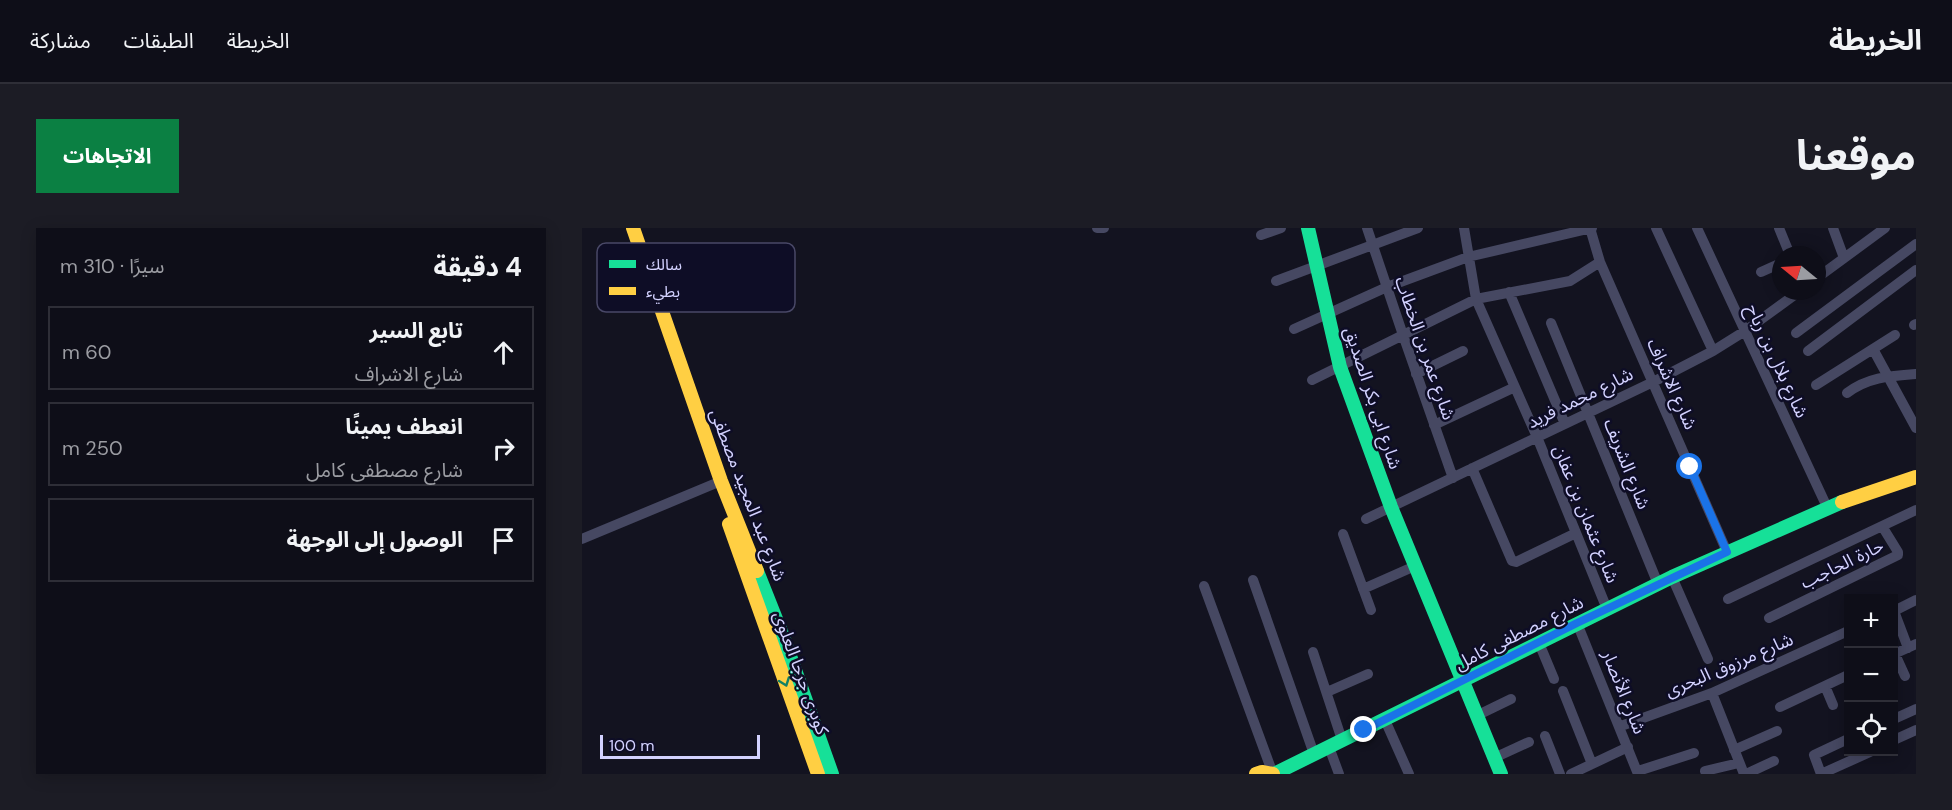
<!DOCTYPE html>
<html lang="ar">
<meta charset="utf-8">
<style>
body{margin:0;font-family:"DM Sans","Noto Sans Arabic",sans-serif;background:#1c1c25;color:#f1f3f6;direction:rtl}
.controls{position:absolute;right:18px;bottom:18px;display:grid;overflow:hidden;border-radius:0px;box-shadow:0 3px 15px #0003}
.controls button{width:54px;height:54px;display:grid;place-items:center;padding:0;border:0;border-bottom:2px solid #2e2e37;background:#0e0e18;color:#f1f3f6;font:30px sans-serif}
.compass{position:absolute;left:1190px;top:18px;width:54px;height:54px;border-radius:50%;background:#0e0e18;box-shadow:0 3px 15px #0003;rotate:288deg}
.scale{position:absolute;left:18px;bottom:15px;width:160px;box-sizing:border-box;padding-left:6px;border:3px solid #d3d2ff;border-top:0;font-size:16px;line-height:21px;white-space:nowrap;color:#d3d2ff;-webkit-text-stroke:4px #0e0d26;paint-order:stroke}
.stop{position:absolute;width:18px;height:18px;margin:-14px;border:4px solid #1a73e8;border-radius:50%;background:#fff}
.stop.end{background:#1a73e8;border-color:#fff;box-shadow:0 2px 6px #0008}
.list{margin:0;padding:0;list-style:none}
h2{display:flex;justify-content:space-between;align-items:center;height:78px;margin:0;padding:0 24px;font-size:26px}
h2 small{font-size:20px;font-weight:400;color:#9b9ca2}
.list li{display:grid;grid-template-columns:39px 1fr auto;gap:18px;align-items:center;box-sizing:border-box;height:84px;margin:0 12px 12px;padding:0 12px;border:2px solid #2e2e37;border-radius:0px}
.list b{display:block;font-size:22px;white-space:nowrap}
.list p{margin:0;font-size:20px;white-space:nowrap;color:#9b9ca2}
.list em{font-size:20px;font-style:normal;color:#9b9ca2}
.icon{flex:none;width:33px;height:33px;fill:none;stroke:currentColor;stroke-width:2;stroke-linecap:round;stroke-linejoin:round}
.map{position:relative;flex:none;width:1334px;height:546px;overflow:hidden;direction:ltr;border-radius:0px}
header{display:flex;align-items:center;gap:36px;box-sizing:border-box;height:84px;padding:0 30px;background:#0e0e18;border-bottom:2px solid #2e2e37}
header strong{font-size:28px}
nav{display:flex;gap:33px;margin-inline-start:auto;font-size:21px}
.intro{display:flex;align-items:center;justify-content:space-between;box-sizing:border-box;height:144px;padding:0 36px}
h1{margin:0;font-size:42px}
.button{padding:15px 27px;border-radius:0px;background:#0b8043;color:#fff;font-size:21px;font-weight:700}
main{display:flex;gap:36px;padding:0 36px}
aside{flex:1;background:#0e0e18;border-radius:0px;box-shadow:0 3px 15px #0003}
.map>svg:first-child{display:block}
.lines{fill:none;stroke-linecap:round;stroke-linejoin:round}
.street{stroke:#464862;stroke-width:10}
.fast{stroke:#16e098;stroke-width:14}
.slow{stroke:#ffcf43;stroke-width:14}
.oneway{stroke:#128165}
.route{stroke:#1a73e8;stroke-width:8}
.labels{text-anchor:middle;stroke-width:5;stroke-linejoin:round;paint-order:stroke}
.street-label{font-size:18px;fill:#d3d2ff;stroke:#0e0d26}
.key{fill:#0e0d26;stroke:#494867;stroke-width:1.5}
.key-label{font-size:16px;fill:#d3d2ff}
</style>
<header>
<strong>الخريطة</strong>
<nav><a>الخريطة</a><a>الطبقات</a><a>مشاركة</a></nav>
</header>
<div class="intro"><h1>موقعنا</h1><a class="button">الاتجاهات</a></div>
<main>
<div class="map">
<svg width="1334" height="546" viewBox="0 0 1334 546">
<rect width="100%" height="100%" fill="#131320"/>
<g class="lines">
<path class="street" d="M 515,0 L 522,0
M 785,0 L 821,107 L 871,250
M 882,0 L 894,71 L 955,209 L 1025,381
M 1008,0 L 1018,34 L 1145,324
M 1074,0 L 1131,123
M 1115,0 L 1245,279
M 1197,0 L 1208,27
M 1251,0 L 1262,30
M 679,7 L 699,0
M 1179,44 L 1199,35
M 1235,50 L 1303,0
M 694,53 L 836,0
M 927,64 L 983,196
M 969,95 L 1076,356
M 1332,97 L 1334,96
M 712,101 L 805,59 L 886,29 L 1010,0
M 1214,105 L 1334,16
M 1291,121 L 1334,200
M 1226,123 L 1334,42
M 834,146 L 881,123
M 730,152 L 894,71 L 988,53 L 1018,34
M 1234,157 L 1313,107
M 1265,165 C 1286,149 1308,148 1334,146
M 852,197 L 933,159
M 890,240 L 930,333 L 934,334 L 994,305
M 784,291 L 1071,154 L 1131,123 L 1163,103 L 1218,63
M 761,306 L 789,382
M 0,311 L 139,253
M 1090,349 L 1126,431
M 671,352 L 732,526
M 622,358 L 691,546
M 781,361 L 833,338
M 1146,371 L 1334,282
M 1312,383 L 1326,420
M 1312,383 L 1334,372
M 1187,390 L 1316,327 L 1316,324 L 1300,298
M 995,395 L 1056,546
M 957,415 L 972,451
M 731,424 L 760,512
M 1312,426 L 1334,416
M 1313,426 L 1323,448
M 1243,458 L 1251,477
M 981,463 L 1010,536
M 745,464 L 786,446
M 1130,465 L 1162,546
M 1198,479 L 1266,447
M 894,488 L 929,471
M 1312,491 L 1334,481
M 803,492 L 827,546
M 1039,498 L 1130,465 L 1266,403
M 963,508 L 978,546
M 1312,512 L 1334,502
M 747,519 L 757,546
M 1152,522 L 1195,503
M 912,530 L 947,514
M 1056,543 L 1112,525
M 1123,543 L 1157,535
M 989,546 L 1046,519
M 1164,546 L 1192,533
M 1239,546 L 1232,527 L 1266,511
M 1239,546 L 1288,524"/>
<path class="fast" d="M 726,0 L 758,139 L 809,279 L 919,546
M 175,343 L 202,411 L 250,546
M 692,546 L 1090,349 L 1260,274"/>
<path class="slow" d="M 51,0 L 139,253 L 175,343
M 1260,274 L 1334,249
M 147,296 L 236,546
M 674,546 L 680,544 L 691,546"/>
</g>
<defs><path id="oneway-chevron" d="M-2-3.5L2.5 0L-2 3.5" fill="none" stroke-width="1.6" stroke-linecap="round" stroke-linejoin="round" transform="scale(1.5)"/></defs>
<use class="oneway" href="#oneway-chevron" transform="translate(203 454) rotate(70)"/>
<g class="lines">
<path class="route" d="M 782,502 L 995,395 L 1145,324 L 1108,239"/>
</g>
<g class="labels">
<g class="street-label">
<text transform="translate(843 120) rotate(71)" y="6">شارع عمر بن الخطاب</text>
<text transform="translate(1195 133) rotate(65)" y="6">شارع بلال بن رباح</text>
<text transform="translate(1090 156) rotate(66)" y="6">شارع الاشراف</text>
<text transform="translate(791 170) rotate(72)" y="6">شارع ابى بكر الصديق</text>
<text transform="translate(998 170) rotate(-26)" y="6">شارع محمد فريد</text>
<text transform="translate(1045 236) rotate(68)" y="6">شارع الشريف</text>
<text transform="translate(166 267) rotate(69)" y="6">شارع عبد المجيد مصطفى</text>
<text transform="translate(1004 286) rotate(68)" y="6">شارع عثمان بن عفان</text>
<text transform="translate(1260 336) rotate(-26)" y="6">حارة الحاجب</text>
<text transform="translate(937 405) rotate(-27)" y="6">شارع مصطفى كامل</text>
<text transform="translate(1147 437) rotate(-23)" y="6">شارع مرزوق البحرى</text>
<text transform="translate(219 445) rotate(70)" y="6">كوبرى جرجا العلوى</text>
<text transform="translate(1042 464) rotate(68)" y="6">شارع الأنصار</text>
</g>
</g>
<rect x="15" y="15" width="198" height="69" rx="9" class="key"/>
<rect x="27" y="32" width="27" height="8" fill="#16e098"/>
<rect x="27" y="59" width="27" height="8" fill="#ffcf43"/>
<g class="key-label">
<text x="64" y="42">سالك</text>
<text x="64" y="69">بطيء</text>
</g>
</svg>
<div class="controls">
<button>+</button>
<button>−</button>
<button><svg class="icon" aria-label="locate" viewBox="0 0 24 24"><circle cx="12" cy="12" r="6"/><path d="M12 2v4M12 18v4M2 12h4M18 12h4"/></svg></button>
</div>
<svg class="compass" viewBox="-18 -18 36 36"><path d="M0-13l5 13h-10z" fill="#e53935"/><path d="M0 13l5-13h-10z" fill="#9b9ca2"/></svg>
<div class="scale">100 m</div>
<div class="stop" style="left:1108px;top:239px"></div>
<div class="stop end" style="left:782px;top:502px"></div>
</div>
<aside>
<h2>4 دقيقة<small>سيرًا · 310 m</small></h2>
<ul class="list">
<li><svg class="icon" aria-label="ahead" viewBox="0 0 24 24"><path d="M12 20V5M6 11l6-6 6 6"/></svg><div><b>تابع السير</b><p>شارع الاشراف</p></div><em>60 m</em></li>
<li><svg class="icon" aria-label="right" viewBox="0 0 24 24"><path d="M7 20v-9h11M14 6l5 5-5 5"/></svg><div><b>انعطف يمينًا</b><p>شارع مصطفى كامل</p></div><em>250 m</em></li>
<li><svg class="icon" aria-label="arrive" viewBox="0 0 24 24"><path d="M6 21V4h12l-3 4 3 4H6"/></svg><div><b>الوصول إلى الوجهة</b></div></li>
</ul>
</aside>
</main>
